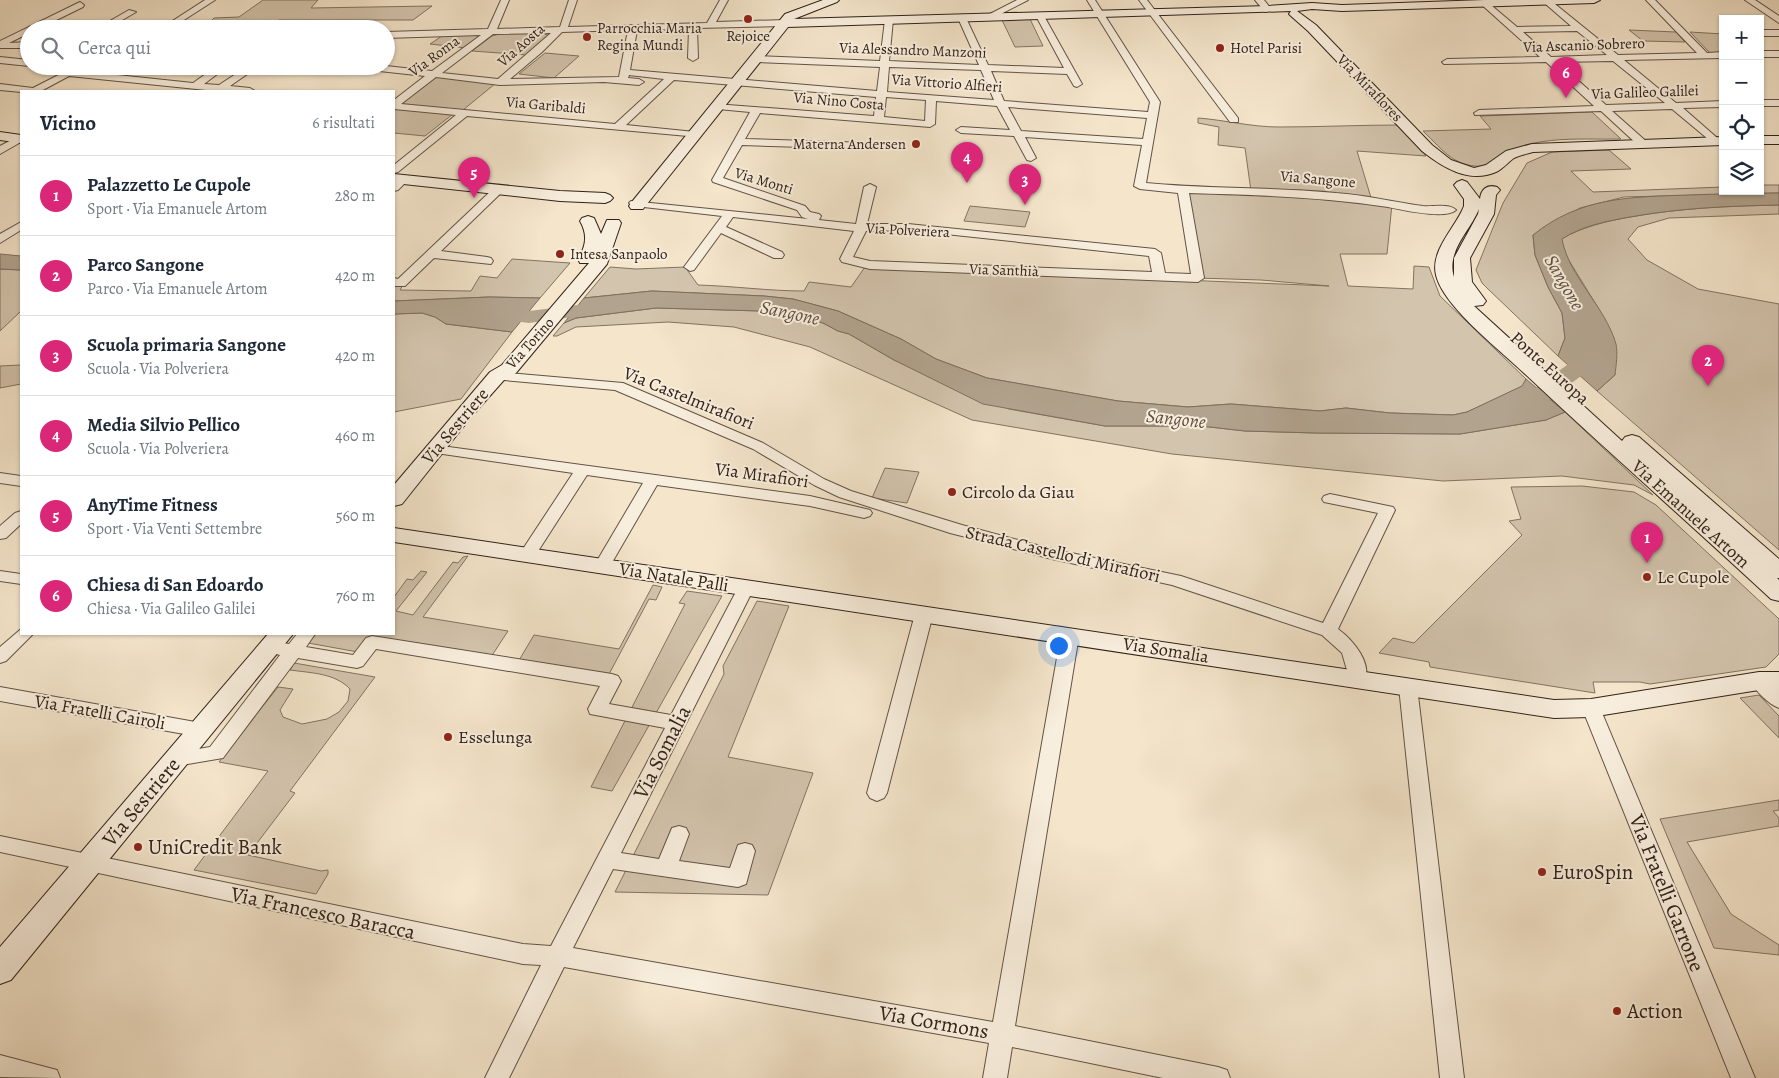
<!DOCTYPE html>
<html lang="it">
<meta charset="utf-8">
<style>
body{margin:0;font-family:Alegreya,serif;background:#f2f2f3;color:#1f2937}
.controls{position:absolute;right:15px;top:15px;display:grid;overflow:hidden;border-radius:0px;box-shadow:0 1px 4px #0004}
.controls button{width:45px;height:45px;display:grid;place-items:center;padding:0;border:0;border-bottom:1px solid #e0e1e3;background:#fff;color:#1f2937;font:25px sans-serif}
.you{position:absolute;left:1058px;top:645px;width:18px;height:18px;margin:-12px;border:4px solid #fff;border-radius:50%;background:#1a73e8;box-shadow:0 0 0 8px #1a73e833}
.badge{display:grid;place-items:center;width:32px;height:32px;border-radius:50%;background:#db2777;color:#fff;font-size:16px;font-weight:700}
.pin{position:absolute;translate:-50% -41px;filter:drop-shadow(0 1px 2px #0008)}
.pin::after{content:'';position:absolute;top:26px;width:18px;height:15px;background:inherit;clip-path:polygon(0 0,100% 0,50% 100%)}
.list{margin:0;padding:0;list-style:none}
h2{display:flex;justify-content:space-between;align-items:center;height:65px;margin:0;padding:0 20px;font-size:21px}
h2 small{font-size:16px;font-weight:400;color:#747a83}
.list li{display:grid;grid-template-columns:32px 1fr auto;gap:15px;align-items:center;box-sizing:border-box;height:80px;padding:0 20px;border-top:1px solid #e0e1e3}
.list b{display:block;font-size:19px;white-space:nowrap}
.list p{margin:0;font-size:16px;white-space:nowrap;color:#747a83}
.list em{font-size:16px;font-style:normal;color:#747a83}
.icon{flex:none;width:28px;height:28px;fill:none;stroke:currentColor;stroke-width:2;stroke-linecap:round;stroke-linejoin:round}
.map{position:relative;flex:none;width:1779px;height:1078px;overflow:hidden}
.search{position:absolute;background:#fff;box-shadow:0 1px 4px #0004;left:20px;top:20px;width:375px;height:55px;display:flex;align-items:center;gap:12px;box-sizing:border-box;padding:0 18px;border-radius:28px;color:#747a83;font-size:19px}
.panel{position:absolute;background:#fff;box-shadow:0 1px 4px #0004;left:20px;top:90px;width:375px;height:545px;border-radius:0px}
.map>svg:first-child{display:block}
.green{fill:#d3c4ad;stroke:#827362}
.water{fill:#b2a38e;stroke:#7e6f5f}
.lines{fill:none;stroke-linecap:round;stroke-linejoin:round}
.river{fill:#b2a38e;fill-rule:evenodd}
.street-casing{stroke:#625345;stroke-width:2}
.secondary-casing{stroke:#312218;stroke-width:2}
.street{fill:#f8eedd;fill-rule:evenodd}
.secondary{fill:#f8eedd;fill-rule:evenodd}
.poi-dot{fill:#8f2418;stroke:#f8eedd;stroke-width:2}
.labels{text-anchor:middle;stroke-width:4;stroke-linejoin:round;paint-order:stroke}
.far-poi-label{font-size:15px;fill:#312218;stroke:#f8eedd;text-anchor:start}
.far-street-label{font-size:15px;fill:#312218;stroke:#f8eedd}
.street-label{font-size:18px;fill:#312218;stroke:#f8eedd}
.poi-label{font-size:18px;fill:#312218;stroke:#f8eedd;text-anchor:start}
.water-label{font-size:19px;font-style:italic;fill:#5e4f41;stroke:#f8eedd}
.near-street-label{font-size:21px;fill:#312218;stroke:#f8eedd}
.near-poi-label{font-size:21px;fill:#312218;stroke:#f8eedd;text-anchor:start}
</style>
<div class="map">
<svg width="1779" height="1078" viewBox="0 0 1779 1078">
<rect width="100%" height="100%" fill="#f4e5cb"/>
<filter id="stains"><feTurbulence type="fractalNoise" baseFrequency=".004" numOctaves="4"/><feColorMatrix values="0 0 0 0 .2 0 0 0 0 .09 0 0 0 0 .02 0 0 0 .5 -.17"/></filter>
<radialGradient id="worn" r=".72"><stop offset=".6" stop-color="#630" stop-opacity="0"/><stop offset="1" stop-color="#630" stop-opacity=".3"/></radialGradient>
<path class="green" d="M 263,0 L 318,0 L 311,8 L 432,6 L 413,20 L 279,20 C 271,26 262,22 254,29 L 204,28 L 214,18 L 239,17 Z
M 1030,19 L 1043,46 L 1015,47 L 1002,20 Z
M 1629,30 L 1676,32 L 1685,42 L 1643,41 Z
M 542,32 L 550,37 L 527,55 L 472,51 L 492,36 L 503,33 Z
M 1690,32 L 1723,34 L 1723,52 L 1710,53 Z
M 476,35 L 481,37 L 466,48 L 430,44 L 442,36 Z
M 545,53 L 579,56 L 554,78 L 519,74 Z
M 438,76 L 496,83 L 463,110 L 400,105 Z
M 394,109 L 453,114 L 425,136 L 394,133 Z
M 1592,112 L 1621,139 C 1578,140 1521,133 1488,166 C 1455,169 1445,152 1423,131 L 1491,129 L 1480,116 Z
M 1198,118 C 1225,120 1251,127 1279,127 C 1319,127 1359,125 1399,125 L 1426,156 L 1357,151 L 1372,201 L 1392,204 L 1387,254 L 1340,254 L 1348,286 L 1413,289 L 1414,266 L 1429,267 L 1440,296 L 1526,379 L 1523,386 L 1467,412 L 1453,415 L 1390,413 L 1346,408 L 1320,411 L 1231,404 L 1188,407 L 1118,401 L 987,378 L 936,359 L 901,339 L 838,311 L 793,299 L 764,296 L 652,291 L 584,298 L 610,267 L 636,269 L 685,267 L 698,285 C 733,286 769,291 804,291 L 809,282 L 851,287 L 865,267 L 1329,286 L 1261,280 L 1198,278 L 1183,190 L 1251,191 L 1245,148 L 1218,145 L 1219,127 L 1198,123 Z
M 1609,150 L 1631,169 L 1571,171 L 1593,192 L 1723,187 L 1723,191 L 1760,191 L 1760,185 L 1779,185 L 1779,193 L 1624,197 L 1580,208 L 1533,235 L 1535,255 L 1548,287 L 1562,313 L 1565,338 L 1558,356 L 1488,289 L 1482,283 L 1476,270 L 1503,203 L 1527,163 L 1552,152 Z
M 1779,205 L 1779,214 L 1669,218 L 1638,227 L 1628,239 L 1647,260 L 1698,289 L 1779,304 L 1779,550 L 1597,391 L 1615,375 L 1600,311 L 1565,254 L 1561,239 C 1582,227 1607,221 1630,217 C 1680,208 1729,206 1779,205 Z
M 970,206 L 1030,212 L 1025,227 L 964,221 Z
M 512,259 L 570,263 L 540,298 L 489,297 L 394,301 L 394,285 L 403,285 L 400,290 L 471,291 L 480,276 L 497,278 Z
M 0,269 L 21,270 L 21,311 L 0,331 Z
M 656,308 L 761,311 L 774,316 L 788,315 L 823,323 L 838,331 L 849,334 L 894,360 L 1009,409 L 1105,426 L 1201,426 L 1245,431 L 1316,433 L 1460,434 L 1546,420 L 1565,412 L 1653,495 L 1634,485 L 1562,476 L 1443,481 L 1172,454 L 972,420 L 810,347 L 734,327 L 668,322 L 576,327 L 557,336 L 553,336 L 564,323 L 576,318 Z
M 422,313 L 435,317 L 446,324 L 512,332 L 461,399 L 394,412 L 394,314 Z
M 21,365 L 21,384 L 0,388 L 0,366 Z
M 885,468 L 919,472 L 907,503 L 872,498 Z
M 1582,486 L 1634,492 L 1656,505 L 1779,619 L 1779,654 L 1766,667 L 1650,684 L 1640,682 L 1593,682 L 1595,693 L 1430,667 L 1429,662 L 1379,653 L 1393,638 L 1414,643 L 1522,535 L 1509,521 L 1521,519 L 1511,487 Z
M 468,556 L 423,617 L 508,631 L 491,657 L 369,638 L 358,652 L 308,643 L 316,634 L 394,634 L 394,597 L 407,579 L 413,580 L 421,571 L 427,572 L 396,611 L 413,615 L 453,562 L 458,563 L 463,557 Z
M 653,585 L 662,587 L 656,600 L 649,599 L 608,676 L 518,662 L 534,635 L 619,649 Z
M 687,591 L 722,596 L 612,791 L 591,787 L 685,604 L 679,603 Z
M 757,601 L 789,606 L 728,757 L 813,773 L 768,895 L 615,892 L 724,674 L 723,666 Z
M 294,663 L 375,677 L 290,791 L 295,793 L 248,855 L 321,871 L 328,870 L 328,874 L 316,894 L 194,870 L 268,771 L 219,762 L 278,687 L 293,689 L 280,710 L 283,717 L 302,724 L 327,719 L 339,712 L 348,701 L 350,689 C 335,673 311,673 290,670 Z
M 1759,695 L 1779,716 L 1779,738 L 1740,698 Z
M 1779,800 L 1779,810 L 1773,811 L 1779,818 L 1779,826 L 1687,842 L 1731,914 L 1779,945 L 1779,955 L 1714,948 L 1660,819 Z"/>
<path class="water" d="M 1779,193 L 1779,205 C 1729,206 1680,208 1630,217 C 1607,221 1582,226 1562,239 C 1569,277 1605,306 1616,344 C 1618,353 1616,366 1615,375 L 1597,391 L 1558,356 L 1565,338 L 1562,313 L 1548,287 L 1535,255 L 1533,235 C 1580,197 1630,197 1688,195 C 1718,194 1749,193 1779,193 Z
M 0,254 L 21,256 L 21,270 L 0,269 Z
M 652,291 L 764,296 L 793,299 L 838,311 L 901,339 L 936,359 L 987,378 L 1118,401 L 1188,407 L 1231,404 L 1320,411 L 1346,408 L 1390,413 L 1453,415 L 1467,412 L 1522,386 L 1526,379 L 1565,412 L 1546,420 L 1460,434 L 1316,433 L 1245,431 L 1201,426 L 1105,426 L 983,404 L 894,360 L 849,334 L 838,331 L 823,323 L 788,315 L 774,316 L 761,311 L 656,308 L 576,318 L 564,323 L 584,298 Z
M 489,297 L 540,298 L 512,332 L 446,324 L 435,317 L 422,313 L 394,314 L 394,301 Z"/>
<g class="lines">
<path class="river" d="M 610,301 L 617,303 L 620,307 L 617,311 L 529,323 L 482,317 L 479,313 L 482,309 L 489,307 L 529,311 Z
M 1589,332 L 1597,333 L 1600,338 L 1585,373 L 1541,406 L 1510,414 L 1502,412 L 1498,407 L 1502,402 L 1525,396 L 1567,365 L 1581,333 Z"/>
<g class="street-casing">
<path id="street" d="M 205,0 L 215,0 L 170,29 L 160,29 Z
M 501,0 L 509,0 L 497,29 L 560,27 L 569,0 L 577,0 L 568,27 L 707,23 L 720,0 L 728,0 L 716,22 L 785,20 L 789,23 L 785,26 L 697,28 L 698,58 L 693,61 L 688,58 L 689,29 L 637,30 L 630,70 L 877,91 L 880,67 L 756,62 L 751,59 L 756,56 L 880,61 L 885,20 L 889,17 L 893,20 L 889,61 L 979,65 L 958,18 L 962,15 L 966,18 L 988,65 L 1064,68 L 1036,16 L 1040,13 L 1044,16 L 1082,84 L 1077,87 L 1074,86 L 1067,74 L 991,71 L 1004,101 L 1148,112 L 1150,102 L 1087,0 L 1095,0 L 1160,102 L 1146,183 C 1209,189 1273,187 1336,193 C 1365,195 1394,202 1423,206 C 1432,207 1449,203 1456,210 C 1446,220 1402,210 1388,207 C 1322,197 1256,195 1189,193 L 1204,278 L 1198,282 L 870,269 L 842,262 L 840,259 L 854,231 L 733,217 L 726,227 L 782,252 L 784,255 L 782,258 L 774,258 L 721,233 L 694,270 L 690,271 L 684,267 L 722,216 L 635,206 L 631,205 L 629,203 L 631,201 L 808,219 L 802,217 L 797,210 L 713,182 L 712,180 L 750,112 L 718,109 L 715,108 L 715,104 L 874,116 L 876,97 L 674,80 L 626,125 L 695,132 L 700,135 L 699,137 L 467,116 L 398,172 L 394,173 L 394,165 L 456,115 L 394,109 L 394,100 L 425,76 L 370,70 L 365,67 L 386,66 L 432,71 L 481,35 L 386,38 L 386,32 L 488,29 ZM 628,30 L 619,77 L 510,79 L 542,52 L 562,32 ZM 551,33 L 498,79 L 442,73 L 493,34 ZM 889,67 L 981,70 L 994,100 L 887,92 ZM 629,75 L 664,79 L 615,124 L 401,104 L 436,77 L 500,85 L 604,82 L 639,85 L 644,82 L 639,79 L 628,78 ZM 886,97 L 926,100 L 925,121 L 884,117 ZM 936,101 L 997,106 L 1010,130 L 961,127 L 956,130 L 961,133 L 1014,136 L 1027,160 L 1031,161 L 1036,158 L 1025,137 L 1142,145 L 1134,186 L 1140,189 L 1178,193 L 1191,274 L 1165,273 L 1161,253 L 1155,249 L 908,224 L 867,224 L 876,187 L 870,184 L 864,187 L 856,224 L 819,220 L 821,216 L 819,214 L 810,212 L 805,206 L 723,178 L 742,145 L 868,149 L 873,146 L 868,143 L 745,139 L 760,113 L 930,127 L 935,124 ZM 1008,107 L 1147,118 L 1143,139 L 1021,131 ZM 908,230 L 1149,256 L 1152,272 L 870,261 L 853,257 L 866,231 Z
M 1017,0 L 1028,0 L 991,19 L 984,17 Z
M 1139,0 L 1147,0 L 1238,118 L 1238,122 L 1230,122 Z
M 1255,0 L 1264,0 L 1272,10 L 1265,12 Z
M 1485,0 L 1517,27 L 1571,26 L 1541,0 L 1550,0 L 1618,55 L 1697,53 L 1646,0 L 1655,0 L 1707,53 L 1723,52 L 1723,58 L 1624,60 L 1676,103 L 1723,101 L 1723,107 L 1683,108 L 1723,143 L 1718,145 L 1714,144 L 1672,109 L 1612,111 L 1647,142 L 1648,144 L 1647,146 L 1639,146 L 1601,111 L 1475,115 L 1474,113 L 1479,110 L 1594,106 L 1546,62 L 1444,64 L 1442,62 L 1447,59 L 1540,57 L 1482,5 L 1482,1 ZM 1577,31 L 1607,55 L 1551,57 L 1523,32 ZM 1613,61 L 1665,103 L 1606,105 L 1557,62 Z
M 1745,0 L 1755,0 L 1779,16 L 1779,23 Z
M 80,2 L 84,5 L 83,7 L 38,29 L 29,29 L 29,33 L 9,43 L 29,42 L 29,48 L 0,48 L 0,41 Z
M 129,10 L 136,12 L 107,29 L 96,29 Z
M 1760,30 L 1779,30 L 1779,36 L 1760,36 Z
M 1760,51 L 1779,51 L 1779,57 L 1760,57 Z
M 0,57 L 29,60 L 29,66 L 0,63 Z
M 76,66 L 81,69 L 79,71 L 193,83 L 217,66 L 228,66 L 204,84 L 219,85 L 248,66 L 259,66 L 230,86 L 250,88 L 255,91 L 216,91 L 69,76 L 41,91 L 21,92 L 0,90 L 0,84 L 33,88 Z
M 1760,100 L 1779,100 L 1779,106 L 1760,106 Z
M 21,135 L 21,142 L 0,154 L 0,146 Z
M 404,176 L 409,179 L 398,190 L 394,191 L 394,182 Z
M 498,187 L 504,190 L 502,192 L 441,251 L 487,257 L 491,258 L 493,261 L 491,264 L 434,258 L 405,286 L 394,286 L 394,278 L 398,279 L 494,188 Z
M 21,222 L 21,230 L 0,243 L 0,234 Z
M 497,372 L 623,383 L 763,443 L 824,479 L 851,491 L 962,525 L 1052,549 L 1181,576 L 1323,623 L 1378,513 L 1324,502 L 1322,499 L 1324,496 L 1330,494 L 1393,507 L 1395,510 L 1338,629 C 1352,639 1375,665 1363,684 L 1357,685 L 1351,684 L 1342,653 L 1322,635 L 1172,585 L 1052,559 L 950,533 L 839,497 L 814,485 L 753,449 L 615,390 L 492,379 L 490,376 L 492,373 Z
M 434,445 L 810,496 L 870,510 L 872,513 L 870,516 L 864,518 L 810,506 L 657,485 L 610,566 L 608,570 L 602,571 L 596,570 L 594,566 L 643,483 L 587,475 L 533,559 L 527,560 L 521,559 L 519,555 L 573,473 L 429,452 L 427,449 L 429,446 Z
M 0,473 L 21,476 L 21,486 L 0,483 Z
M 21,511 L 21,524 L 6,538 L 0,539 L 0,526 L 15,513 Z
M 0,571 L 21,574 L 21,584 L 0,581 Z
M 746,582 L 752,584 L 754,588 L 621,853 L 659,859 L 672,828 L 679,826 L 686,828 L 689,834 L 679,861 L 730,868 L 738,845 L 745,843 L 752,845 L 755,851 L 746,884 L 738,887 L 613,869 L 573,948 L 993,1022 L 1061,635 L 1064,631 L 1070,629 L 1076,631 L 1079,635 L 1015,1026 L 1218,1067 L 1227,1070 L 1230,1078 L 1163,1078 L 1012,1047 L 1007,1078 L 983,1078 L 989,1043 L 564,967 L 509,1078 L 485,1078 L 541,965 L 523,964 L 0,852 L 0,836 L 523,944 L 551,946 L 665,728 L 590,714 L 588,709 L 600,686 L 376,649 L 363,666 L 357,668 L 298,658 L 223,758 L 176,766 L 169,764 L 166,759 L 169,754 L 210,747 L 280,655 L 265,651 L 262,647 L 265,643 L 271,641 L 289,644 L 297,634 L 315,634 L 306,647 L 353,655 L 366,638 L 372,636 L 612,674 L 618,676 L 621,681 L 609,704 L 671,715 L 738,588 L 740,584 Z
M 924,608 L 930,610 L 933,614 L 887,793 L 884,798 L 877,801 L 870,798 L 867,793 L 915,614 L 918,610 Z
M 21,629 L 21,634 L 33,634 L 6,661 L 0,663 L 0,647 Z
M 1759,674 L 1765,676 L 1779,690 L 1779,708 C 1768,704 1756,691 1750,681 L 1753,676 Z
M 1408,680 L 1415,682 L 1417,687 L 1464,1078 L 1440,1078 L 1399,687 L 1401,682 Z
M 0,687 L 201,723 L 208,725 L 211,730 L 208,735 L 201,737 L 0,701 Z
M 1591,701 L 1598,703 L 1600,708 L 1755,1078 L 1731,1078 L 1582,708 L 1584,703 Z
M 0,1055 L 57,1070 L 60,1078 L 0,1077 Z"/>
</g>
<g class="secondary-casing">
<path id="secondary" d="M 823,0 L 839,0 L 837,2 L 794,19 L 1268,6 L 1312,3 L 1342,5 L 1485,0 L 1600,0 L 1594,3 L 1342,11 L 1312,9 L 1297,11 L 1316,25 L 1432,145 L 1451,160 L 1474,168 L 1486,165 L 1506,151 L 1532,144 L 1723,137 L 1723,145 L 1533,152 C 1527,154 1520,155 1514,158 C 1508,162 1503,169 1496,172 C 1469,184 1442,167 1422,151 L 1308,31 L 1291,16 L 1289,14 L 1291,11 L 788,27 L 643,209 L 631,209 L 629,206 L 631,203 L 785,14 Z
M 0,132 L 21,135 L 21,143 L 0,140 Z
M 1760,136 L 1779,136 L 1779,144 L 1760,144 Z
M 394,174 L 560,191 L 605,193 L 610,195 L 613,198 L 610,201 L 605,203 L 560,201 L 394,183 Z
M 1462,180 L 1467,182 L 1480,199 C 1481,189 1487,184 1497,187 L 1500,190 L 1496,195 L 1494,214 L 1470,258 L 1472,282 L 1486,301 L 1483,305 L 1474,306 L 1622,441 L 1625,437 L 1632,435 L 1639,437 L 1779,559 L 1779,578 L 1777,578 L 1779,580 L 1779,601 L 1771,599 C 1689,523 1605,449 1524,373 C 1500,350 1443,306 1436,275 C 1430,250 1456,227 1464,206 L 1464,199 L 1454,185 L 1457,182 ZM 1479,209 L 1478,214 L 1454,258 L 1454,277 C 1446,251 1470,231 1479,209 Z
M 588,216 L 594,218 L 601,234 L 607,220 L 619,220 L 621,223 L 607,264 L 516,373 L 504,380 L 472,416 L 402,504 L 394,506 L 394,485 L 490,372 L 502,365 L 589,263 L 580,263 L 578,259 C 586,246 588,235 580,221 L 582,218 Z
M 394,528 L 1554,700 L 1591,699 L 1759,672 L 1779,672 L 1779,690 L 1759,690 L 1591,717 L 1554,718 L 394,542 Z
M 268,634 L 293,634 L 11,980 L 0,984 L 0,947 Z"/>
</g>
<use href="#street" class="street"/>
<use href="#secondary" class="secondary"/>
</g>
<g class="poi-dot">
<circle cx="748" cy="19" r="5"/>
<circle cx="587" cy="37" r="5"/>
<circle cx="1220" cy="48" r="5"/>
<circle cx="916" cy="144" r="5"/>
<circle cx="560" cy="254" r="5"/>
<circle cx="952" cy="492" r="5"/>
<circle cx="1647" cy="577" r="5"/>
<circle cx="448" cy="737" r="5"/>
<circle cx="138" cy="847" r="5"/>
<circle cx="1542" cy="872" r="5"/>
<circle cx="1617" cy="1011" r="5"/>
</g>
<g class="labels">
<g class="far-poi-label">
<text x="597" y="33">Parrocchia Maria<tspan x="597" dy="17">Regina Mundi</tspan></text>
<text x="748" y="41" text-anchor="middle">Rejoice</text>
<text x="1230" y="53">Hotel Parisi</text>
<text x="906" y="149" text-anchor="end">Materna Andersen</text>
<text x="570" y="259">Intesa Sanpaolo</text>
</g>
<g class="far-street-label">
<text transform="translate(521 45) rotate(-41)" y="5">Via Aosta</text>
<text transform="translate(1584 45) rotate(-2)" y="5">Via Ascanio Sobrero</text>
<text transform="translate(913 50) rotate(2)" y="5">Via Alessandro Manzoni</text>
<text transform="translate(434 56) rotate(-36)" y="5">Via Roma</text>
<text transform="translate(947 83) rotate(4)" y="5">Via Vittorio Alfieri</text>
<text transform="translate(1370 88) rotate(46)" y="5">Via Miraflores</text>
<text transform="translate(1645 92) rotate(-2)" y="5">Via Galileo Galilei</text>
<text transform="translate(839 101) rotate(5)" y="5">Via Nino Costa</text>
<text transform="translate(546 105) rotate(5)" y="5">Via Garibaldi</text>
<text transform="translate(1318 179) rotate(5)" y="5">Via Sangone</text>
<text transform="translate(764 181) rotate(17)" y="5">Via Monti</text>
<text transform="translate(908 230) rotate(3)" y="5">Via Polveriera</text>
<text transform="translate(1004 270) rotate(2)" y="5">Via Santhià</text>
<text transform="translate(530 343) rotate(-48)" y="5">Via Torino</text>
</g>
<g class="street-label">
<text transform="translate(1550 368) rotate(42)" y="6">Ponte Europa</text>
<text transform="translate(689 398) rotate(22)" y="6">Via Castelmirafiori</text>
<text transform="translate(455 426) rotate(-50)" y="6">Via Sestriere</text>
<text transform="translate(762 475) rotate(8)" y="6">Via Mirafiori</text>
<text transform="translate(1691 514) rotate(42)" y="6">Via Emanuele Artom</text>
<text transform="translate(1063 554) rotate(13)" y="6">Strada Castello di Mirafiori</text>
<text transform="translate(674 577) rotate(9)" y="6">Via Natale Palli</text>
<text transform="translate(1166 650) rotate(9)" y="6">Via Somalia</text>
<text transform="translate(100 712) rotate(10)" y="6">Via Fratelli Cairoli</text>
</g>
<g class="poi-label">
<text x="962" y="498">Circolo da Giau</text>
<text x="1657" y="583">Le Cupole</text>
<text x="458" y="743">Esselunga</text>
</g>
<g class="water-label">
<text transform="translate(1565 282) rotate(60)" y="7">Sangone</text>
<text transform="translate(790 312) rotate(12)" y="7">Sangone</text>
<text transform="translate(1176 418) rotate(6)" y="7">Sangone</text>
</g>
<g class="near-street-label">
<text transform="translate(662 752) rotate(-63)" y="7">Via Somalia</text>
<text transform="translate(141 802) rotate(-50)" y="7">Via Sestriere</text>
<text transform="translate(1667 893) rotate(68)" y="7">Via Fratelli Garrone</text>
<text transform="translate(323 913) rotate(12)" y="7">Via Francesco Baracca</text>
<text transform="translate(934 1022) rotate(10)" y="7">Via Cormons</text>
</g>
<g class="near-poi-label">
<text x="148" y="854">UniCredit Bank</text>
<text x="1552" y="879">EuroSpin</text>
<text x="1627" y="1018">Action</text>
</g>
</g>
<rect width="100%" height="100%" filter="url(#stains)"/>
<rect width="100%" height="100%" fill="url(#worn)"/>
</svg>
<div class="controls">
<button>+</button>
<button>−</button>
<button><svg class="icon" aria-label="locate" viewBox="0 0 24 24"><circle cx="12" cy="12" r="6"/><path d="M12 2v4M12 18v4M2 12h4M18 12h4"/></svg></button>
<button><svg class="icon" aria-label="layers" viewBox="0 0 24 24"><path d="M12 4l9 5-9 5-9-5zM3 14l9 5 9-5"/></svg></button>
</div>
<div class="you"></div>
<div class="pin badge" style="left:1647px;top:563px">1</div>
<div class="pin badge" style="left:1708px;top:386px">2</div>
<div class="pin badge" style="left:1025px;top:205px">3</div>
<div class="pin badge" style="left:967px;top:183px">4</div>
<div class="pin badge" style="left:474px;top:198px">5</div>
<div class="pin badge" style="left:1566px;top:98px">6</div>
<div class="search"><svg class="icon" aria-label="search" viewBox="0 0 24 24"><circle cx="10" cy="10" r="6"/><path d="M15 15l6 6"/></svg>Cerca qui</div>
<section class="panel">
<h2>Vicino<small>6 risultati</small></h2>
<ul class="list">
<li><span class="badge">1</span><div><b>Palazzetto Le Cupole</b><p>Sport · Via Emanuele Artom</p></div><em>280 m</em></li>
<li><span class="badge">2</span><div><b>Parco Sangone</b><p>Parco · Via Emanuele Artom</p></div><em>420 m</em></li>
<li><span class="badge">3</span><div><b>Scuola primaria Sangone</b><p>Scuola · Via Polveriera</p></div><em>420 m</em></li>
<li><span class="badge">4</span><div><b>Media Silvio Pellico</b><p>Scuola · Via Polveriera</p></div><em>460 m</em></li>
<li><span class="badge">5</span><div><b>AnyTime Fitness</b><p>Sport · Via Venti Settembre</p></div><em>560 m</em></li>
<li><span class="badge">6</span><div><b>Chiesa di San Edoardo</b><p>Chiesa · Via Galileo Galilei</p></div><em>760 m</em></li>
</ul>
</section>
</div>
